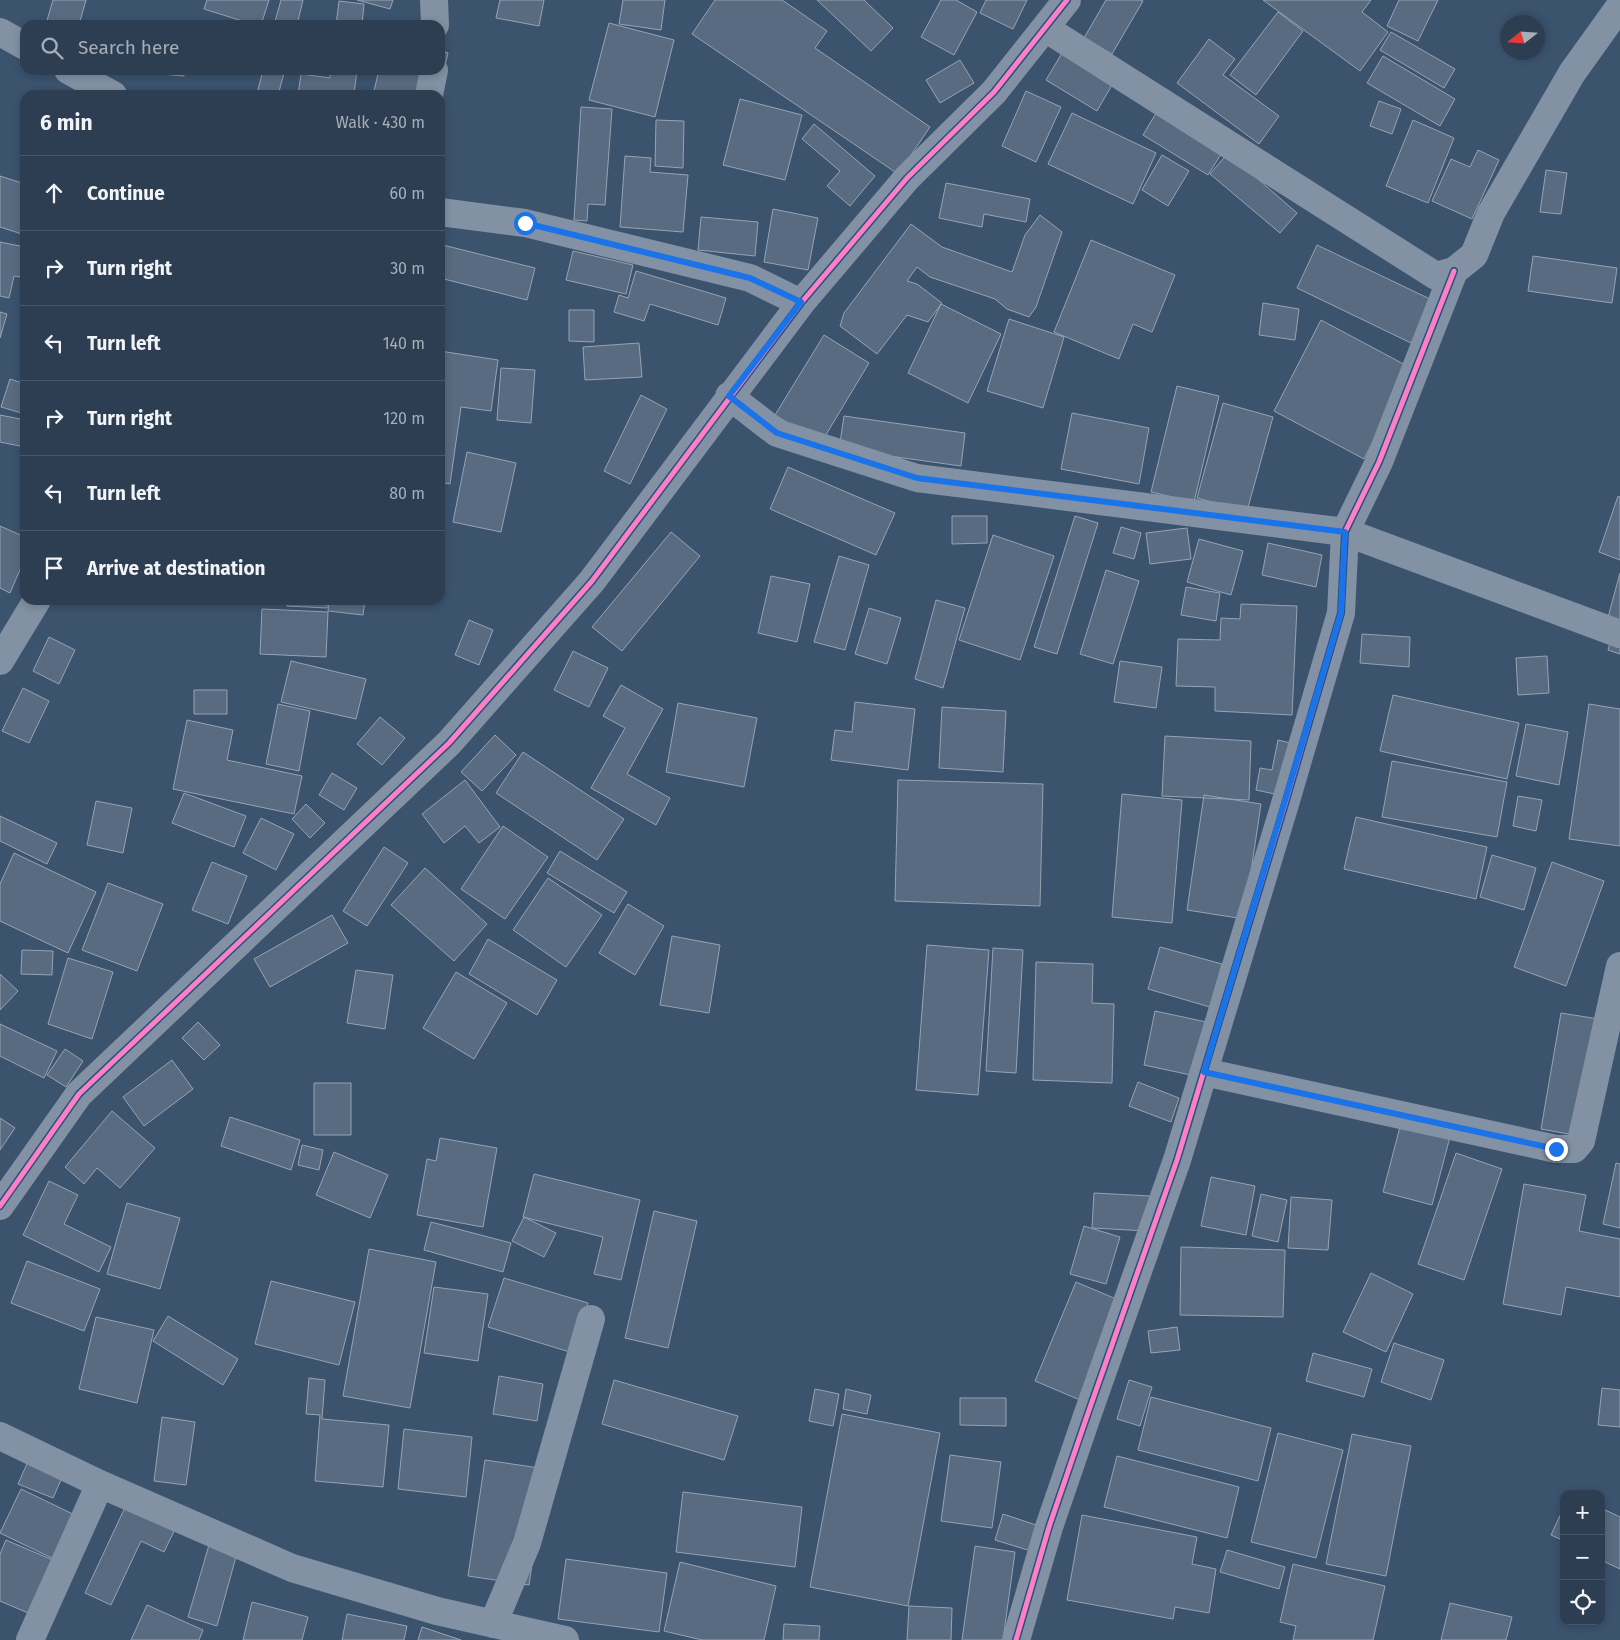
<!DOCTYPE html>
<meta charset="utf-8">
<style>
body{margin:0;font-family:"Fira Sans",sans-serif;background:#39495c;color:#f1f3f6}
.controls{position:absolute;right:15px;bottom:15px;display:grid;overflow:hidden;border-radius:10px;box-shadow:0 2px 8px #0003}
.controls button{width:45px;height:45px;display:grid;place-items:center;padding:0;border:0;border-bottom:1px solid #485769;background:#2d3e52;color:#f1f3f6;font:25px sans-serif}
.compass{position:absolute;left:1500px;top:15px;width:45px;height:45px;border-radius:50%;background:#2d3e52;box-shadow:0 2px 8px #0003;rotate:253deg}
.stop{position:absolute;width:15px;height:15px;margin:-11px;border:4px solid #1a73e8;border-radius:50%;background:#fff}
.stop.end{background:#1a73e8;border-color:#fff;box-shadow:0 1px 5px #0008}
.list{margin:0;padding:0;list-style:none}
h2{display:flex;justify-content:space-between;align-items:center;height:65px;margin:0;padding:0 20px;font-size:21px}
h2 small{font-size:16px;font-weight:400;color:#a7aeb8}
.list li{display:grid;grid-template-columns:32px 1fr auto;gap:15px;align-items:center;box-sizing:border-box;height:75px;padding:0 20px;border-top:1px solid #485769}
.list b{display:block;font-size:19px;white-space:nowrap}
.list em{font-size:16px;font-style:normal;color:#a7aeb8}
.icon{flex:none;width:28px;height:28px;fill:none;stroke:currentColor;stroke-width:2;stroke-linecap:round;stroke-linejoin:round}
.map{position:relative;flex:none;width:1620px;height:1640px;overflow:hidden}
.search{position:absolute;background:#2d3e52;box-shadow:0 2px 8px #0003;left:20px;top:20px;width:425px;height:55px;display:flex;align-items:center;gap:12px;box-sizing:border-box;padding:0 18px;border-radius:15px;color:#a7aeb8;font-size:19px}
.panel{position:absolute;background:#2d3e52;box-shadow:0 2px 8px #0003;left:20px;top:90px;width:425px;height:515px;border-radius:15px}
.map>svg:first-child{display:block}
.building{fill:#596b81;stroke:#96a3b3}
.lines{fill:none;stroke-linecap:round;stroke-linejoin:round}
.minor{stroke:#8292a4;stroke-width:28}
.cycleway-casing{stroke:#265184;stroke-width:8}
.cycleway{stroke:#ff80c0;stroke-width:5}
.route{stroke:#1a73e8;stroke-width:6}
</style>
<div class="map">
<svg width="1620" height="1640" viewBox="0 0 1620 1640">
<rect width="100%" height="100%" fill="#3c536e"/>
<path class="building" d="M 53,0 L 86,0 L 79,25 L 46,24 Z
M 207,0 L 269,0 L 261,25 L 255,25 L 204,9 Z
M 281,0 L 303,0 L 297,25 L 274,25 Z
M 357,0 L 393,0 L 390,9 Z
M 500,0 L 544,0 L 539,26 L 496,18 Z
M 623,0 L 665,0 L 661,30 L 619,24 Z
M 715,0 L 782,0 L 827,31 L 815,48 L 930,127 L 898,174 L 692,34 Z
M 817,0 L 864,0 L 893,28 L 871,51 Z
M 941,0 L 956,0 L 977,12 L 954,55 L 921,37 Z
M 986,0 L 1027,0 L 1013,29 L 980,13 Z
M 1106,0 L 1140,0 L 1143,1 L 1112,54 L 1084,38 Z
M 1263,0 L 1371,0 L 1362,12 L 1388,32 L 1360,71 Z
M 1399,0 L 1438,0 L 1418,41 L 1387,26 Z
M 339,1 L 364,4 L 362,25 L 336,25 Z
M 1278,12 L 1303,31 L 1256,95 L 1230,75 Z
M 609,23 L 674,40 L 655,117 L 589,100 Z
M 1391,32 L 1455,69 L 1444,88 L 1380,50 Z
M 1209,39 L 1235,59 L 1223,75 L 1279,116 L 1259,144 L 1177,83 Z
M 1065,48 L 1116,78 L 1097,111 L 1046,80 Z
M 440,50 L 448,53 L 438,95 L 373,95 L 379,70 L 440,70 Z
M 1383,56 L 1455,99 L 1440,126 L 1367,83 Z
M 960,60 L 974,83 L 940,103 L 926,80 Z
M 139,70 L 184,70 L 184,76 L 139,72 Z
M 263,70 L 285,70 L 278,95 L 257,94 Z
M 330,70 L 357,70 L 354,95 L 298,95 L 301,74 L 330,78 Z
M 1026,91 L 1061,107 L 1036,162 L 1002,146 Z
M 740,99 L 802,115 L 785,180 L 723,165 Z
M 1379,101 L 1401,109 L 1392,134 L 1370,126 Z
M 1162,103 L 1228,143 L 1208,175 L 1143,135 Z
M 581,107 L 612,109 L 605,205 L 588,204 L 587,221 L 574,220 Z
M 1072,113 L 1156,153 L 1133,204 L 1048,164 Z
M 656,120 L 684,121 L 683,168 L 655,166 Z
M 1413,120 L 1454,138 L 1428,203 L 1386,186 Z
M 814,124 L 875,176 L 850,206 L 827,186 L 840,171 L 802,139 Z
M 1478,150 L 1499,160 L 1472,219 L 1432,201 L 1451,159 L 1470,167 Z
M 1228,153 L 1297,213 L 1280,233 L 1210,174 Z
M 1162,155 L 1189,171 L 1168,206 L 1142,190 Z
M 625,156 L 651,158 L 650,172 L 688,175 L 683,232 L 620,227 Z
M 1546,170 L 1567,173 L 1561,214 L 1540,212 Z
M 0,176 L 25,184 L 25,235 L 0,227 Z
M 946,183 L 1030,199 L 1026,222 L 984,214 L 982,227 L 939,218 Z
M 773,209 L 818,218 L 808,270 L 764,262 Z
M 1040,215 L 1062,232 L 1036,307 L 1029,317 L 1007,309 L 995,299 L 930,277 L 917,267 L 907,281 L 917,284 L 942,303 L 928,322 L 907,315 L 877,354 L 840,326 L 844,313 L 911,224 L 942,247 L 1012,272 L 1025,235 Z
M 701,217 L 758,222 L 755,256 L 698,250 Z
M 1091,240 L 1175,275 L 1152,332 L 1133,324 L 1119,359 L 1054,332 Z
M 0,242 L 25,247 L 25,278 L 14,276 L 9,298 L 0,296 Z
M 443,245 L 535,268 L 527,300 L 440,278 L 440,255 Z
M 1317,245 L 1432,300 L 1411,343 L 1297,288 Z
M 573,251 L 633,265 L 626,294 L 566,280 Z
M 1533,256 L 1617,268 L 1612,303 L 1528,291 Z
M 636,271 L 726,298 L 718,325 L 650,304 L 644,321 L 614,312 L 619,295 L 628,298 Z
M 1263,303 L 1299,309 L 1295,340 L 1259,335 Z
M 941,304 L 1001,334 L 968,403 L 908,373 Z
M 569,310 L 594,310 L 594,342 L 569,341 Z
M 0,312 L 7,314 L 0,338 Z
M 1009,319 L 1064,337 L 1043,408 L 987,391 Z
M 1321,320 L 1411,368 L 1364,459 L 1274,411 Z
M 824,335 L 869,363 L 821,443 L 775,415 Z
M 639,343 L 642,377 L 585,380 L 583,347 Z
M 440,351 L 498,360 L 491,411 L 461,407 L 450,484 L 440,482 Z
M 501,368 L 535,370 L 531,423 L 497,420 Z
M 10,379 L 25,384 L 25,414 L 1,407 Z
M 1177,386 L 1219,396 L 1194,502 L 1151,492 Z
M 641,395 L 667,409 L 630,484 L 604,471 Z
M 1223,403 L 1273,417 L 1247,511 L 1197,498 Z
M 1072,413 L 1149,428 L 1139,484 L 1061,469 Z
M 0,415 L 25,420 L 25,447 L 0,442 Z
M 844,416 L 965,433 L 961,466 L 839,449 Z
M 467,452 L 516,463 L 501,532 L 453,522 Z
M 788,467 L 895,513 L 876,555 L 770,509 Z
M 1618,496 L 1620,497 L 1620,560 L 1599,552 Z
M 952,516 L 987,516 L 987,543 L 952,544 Z
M 1075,516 L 1098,523 L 1057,654 L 1034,647 Z
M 0,526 L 25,537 L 25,558 L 10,593 L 0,588 Z
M 1121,527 L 1141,533 L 1134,559 L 1113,553 Z
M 1187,528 L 1191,559 L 1150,564 L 1146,533 Z
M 671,532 L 700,556 L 622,651 L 592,627 Z
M 993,535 L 1054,556 L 1020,660 L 959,640 Z
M 1199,539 L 1243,551 L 1231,595 L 1187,582 Z
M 1268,543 L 1322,555 L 1316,587 L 1262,575 Z
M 839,556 L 869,565 L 845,650 L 814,642 Z
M 1106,570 L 1139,581 L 1113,664 L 1080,654 Z
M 1620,573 L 1620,654 L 1608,650 L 1616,623 L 1607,621 Z
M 771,576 L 810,584 L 797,642 L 758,633 Z
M 1186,587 L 1220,593 L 1216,621 L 1181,615 Z
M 204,600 L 265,600 L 205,603 Z
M 288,600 L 327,600 L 327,608 L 287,606 Z
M 329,600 L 365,600 L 363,615 L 328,611 Z
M 936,600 L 965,608 L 943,688 L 915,679 Z
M 1241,604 L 1297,606 L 1292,715 L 1215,711 L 1215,687 L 1176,686 L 1178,639 L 1220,640 L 1221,618 L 1240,619 Z
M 869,608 L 901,618 L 887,664 L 855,654 Z
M 262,609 L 328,612 L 326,657 L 260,654 Z
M 469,620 L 493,630 L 479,665 L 455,655 Z
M 1362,634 L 1410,637 L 1409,667 L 1360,663 Z
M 49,637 L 75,650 L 59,684 L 33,671 Z
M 573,651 L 608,668 L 589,707 L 554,690 Z
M 1547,656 L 1549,693 L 1518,695 L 1516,658 Z
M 291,661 L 366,679 L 356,719 L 281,702 Z
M 1120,661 L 1162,667 L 1156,708 L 1114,702 Z
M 621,685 L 663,709 L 627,774 L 670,798 L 656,825 L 591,788 L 625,728 L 603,716 Z
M 23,688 L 49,701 L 29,743 L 2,731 Z
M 194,690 L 227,690 L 227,714 L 194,714 Z
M 1393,695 L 1519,723 L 1507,779 L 1380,751 Z
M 855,702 L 915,709 L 908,770 L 831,760 L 835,730 L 852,732 Z
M 678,703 L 757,718 L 744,787 L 666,772 Z
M 278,704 L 310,711 L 299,771 L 266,764 Z
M 1589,704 L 1620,709 L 1620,846 L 1569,839 Z
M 942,707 L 1006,711 L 1003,772 L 939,768 Z
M 380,717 L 405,738 L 382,765 L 357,744 Z
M 187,720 L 233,730 L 227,760 L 302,776 L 294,814 L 173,789 Z
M 1526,724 L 1568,732 L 1559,785 L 1516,776 Z
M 495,735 L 516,755 L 482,791 L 461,772 Z
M 1165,736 L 1251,741 L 1249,800 L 1162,796 Z
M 1278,740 L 1303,746 L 1293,798 L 1256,790 L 1260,768 L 1272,770 Z
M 523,752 L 624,819 L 597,860 L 496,793 Z
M 1392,761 L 1507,782 L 1497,837 L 1382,817 Z
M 332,773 L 357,788 L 344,810 L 319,795 Z
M 465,780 L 500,827 L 479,843 L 465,826 L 444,843 L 422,814 Z
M 898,780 L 1043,784 L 1040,906 L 895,901 Z
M 184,793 L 246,816 L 234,847 L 172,823 Z
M 1122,794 L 1182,800 L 1172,923 L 1112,917 Z
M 1204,795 L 1261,804 L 1244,919 L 1187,910 Z
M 1518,796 L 1542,800 L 1536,831 L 1513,826 Z
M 96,801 L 132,808 L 123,853 L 87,845 Z
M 306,804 L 325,823 L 310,838 L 292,819 Z
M 0,816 L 57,843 L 47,864 L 0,841 Z
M 1356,817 L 1487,847 L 1476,899 L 1344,869 Z
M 261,818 L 294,834 L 276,870 L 243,853 Z
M 503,826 L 548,857 L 505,919 L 461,889 Z
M 384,847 L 408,863 L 367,926 L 343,911 Z
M 560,851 L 627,892 L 614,913 L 547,873 Z
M 14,853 L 96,892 L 68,953 L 0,921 L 0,884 Z
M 1492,855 L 1536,868 L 1524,910 L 1480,897 Z
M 212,862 L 247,876 L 228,924 L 192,910 Z
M 1552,862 L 1604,881 L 1566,986 L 1514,967 Z
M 425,868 L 487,924 L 454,961 L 391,905 Z
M 548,878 L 602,915 L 566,967 L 513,930 Z
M 108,883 L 163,904 L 137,971 L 82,950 Z
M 628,904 L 664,926 L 635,975 L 599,953 Z
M 332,915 L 348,943 L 270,987 L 254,959 Z
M 672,936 L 720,945 L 709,1013 L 660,1005 Z
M 488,939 L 557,980 L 537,1015 L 469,974 Z
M 927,945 L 989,950 L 978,1095 L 916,1090 Z
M 1160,947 L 1222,964 L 1210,1007 L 1148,989 Z
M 993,948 L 1023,950 L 1016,1073 L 986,1071 Z
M 22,950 L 53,951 L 52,975 L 21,974 Z
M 68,958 L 113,972 L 92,1039 L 48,1024 Z
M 1036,962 L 1093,964 L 1092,1003 L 1114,1004 L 1112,1083 L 1033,1080 Z
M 356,970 L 393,975 L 385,1029 L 347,1023 Z
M 456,972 L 507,1003 L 474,1059 L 423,1028 Z
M 0,974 L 18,991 L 0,1010 Z
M 1155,1011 L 1211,1023 L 1200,1077 L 1144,1065 Z
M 1561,1013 L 1605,1020 L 1585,1137 L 1541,1129 Z
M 198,1022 L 220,1045 L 204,1060 L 182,1038 Z
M 0,1024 L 57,1051 L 44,1078 L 0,1056 Z
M 65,1049 L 83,1061 L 66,1087 L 47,1075 Z
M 172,1060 L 193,1089 L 144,1126 L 123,1097 Z
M 1138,1082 L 1179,1098 L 1171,1122 L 1129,1106 Z
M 314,1083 L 351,1083 L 351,1135 L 314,1135 Z
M 112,1111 L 155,1148 L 120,1188 L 97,1168 L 84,1184 L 65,1167 Z
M 230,1117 L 300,1140 L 291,1170 L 221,1146 Z
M 0,1118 L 15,1128 L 0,1150 Z
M 1401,1123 L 1450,1137 L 1432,1205 L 1383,1192 Z
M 440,1138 L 497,1148 L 483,1227 L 417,1215 L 427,1159 L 436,1161 Z
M 302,1145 L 323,1150 L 319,1170 L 298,1165 Z
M 334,1152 L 388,1175 L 370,1218 L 316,1195 Z
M 1456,1153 L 1502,1169 L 1464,1280 L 1418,1264 Z
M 1616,1163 L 1620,1164 L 1620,1228 L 1603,1224 Z
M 534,1174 L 640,1200 L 621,1280 L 594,1274 L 603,1237 L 523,1217 Z
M 1211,1177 L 1255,1186 L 1246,1235 L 1201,1226 Z
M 49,1181 L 78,1195 L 64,1224 L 111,1247 L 99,1272 L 23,1235 Z
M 1524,1184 L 1586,1195 L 1579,1231 L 1620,1239 L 1620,1297 L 1566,1287 L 1561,1315 L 1503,1304 Z
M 1094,1193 L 1150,1196 L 1148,1231 L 1092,1228 Z
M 1261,1194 L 1287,1200 L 1278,1242 L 1252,1236 Z
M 1291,1197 L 1332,1200 L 1328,1250 L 1288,1248 Z
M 127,1203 L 180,1218 L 160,1289 L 107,1274 Z
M 654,1211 L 697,1221 L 668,1348 L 625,1338 Z
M 524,1217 L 556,1233 L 544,1257 L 512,1241 Z
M 431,1222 L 511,1243 L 503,1272 L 424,1250 Z
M 1084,1226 L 1120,1237 L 1106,1284 L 1070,1274 Z
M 1181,1247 L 1285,1250 L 1283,1317 L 1180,1315 Z
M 369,1249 L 436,1262 L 410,1408 L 343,1396 Z
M 27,1261 L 100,1289 L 84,1331 L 11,1303 Z
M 1371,1273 L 1413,1294 L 1386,1352 L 1343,1332 Z
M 504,1278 L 588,1303 L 573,1353 L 488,1327 Z
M 271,1281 L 355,1302 L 339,1365 L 255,1344 Z
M 1076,1282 L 1121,1301 L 1080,1400 L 1035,1381 Z
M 434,1287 L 488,1294 L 478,1361 L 424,1353 Z
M 168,1316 L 238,1359 L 223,1385 L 153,1341 Z
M 96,1317 L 154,1330 L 137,1403 L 79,1389 Z
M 1177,1327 L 1180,1350 L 1151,1353 L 1148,1331 Z
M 1394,1343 L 1444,1360 L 1431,1400 L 1381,1382 Z
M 1313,1353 L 1372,1369 L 1364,1397 L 1306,1381 Z
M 499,1376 L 543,1384 L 537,1421 L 493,1414 Z
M 309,1378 L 325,1380 L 322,1419 L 389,1425 L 383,1487 L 315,1481 L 320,1415 L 306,1414 Z
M 614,1380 L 738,1416 L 724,1460 L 602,1424 Z
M 1129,1380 L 1152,1387 L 1140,1426 L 1117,1419 Z
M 1602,1388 L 1620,1390 L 1620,1427 L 1598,1425 Z
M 815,1389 L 839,1394 L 833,1426 L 809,1421 Z
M 846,1389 L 871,1395 L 867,1414 L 843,1409 Z
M 1151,1397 L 1271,1428 L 1258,1481 L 1138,1450 Z
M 960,1398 L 1006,1398 L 1006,1426 L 960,1425 Z
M 842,1414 L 940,1433 L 908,1606 L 810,1587 Z
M 162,1417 L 195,1422 L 186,1485 L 154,1481 Z
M 404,1429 L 472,1437 L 466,1497 L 398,1489 Z
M 1278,1433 L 1343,1450 L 1316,1558 L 1251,1542 Z
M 1352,1434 L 1411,1446 L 1386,1576 L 1326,1564 Z
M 950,1455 L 1001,1462 L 992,1528 L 941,1521 Z
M 1117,1456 L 1239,1487 L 1227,1538 L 1104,1507 Z
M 30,1457 L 65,1471 L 53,1498 L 18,1484 Z
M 485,1460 L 546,1469 L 529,1585 L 468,1576 Z
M 21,1489 L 79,1517 L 58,1561 L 0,1533 Z
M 683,1492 L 802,1507 L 795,1567 L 676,1552 Z
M 128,1501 L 177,1525 L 164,1552 L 141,1541 L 111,1605 L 85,1593 Z
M 1564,1507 L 1564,1541 L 1551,1535 Z
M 1601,1508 L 1620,1517 L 1620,1569 L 1601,1560 Z
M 1003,1514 L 1042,1527 L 1034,1552 L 995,1540 Z
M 1082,1515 L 1197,1537 L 1192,1564 L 1216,1569 L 1209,1613 L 1175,1607 L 1173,1619 L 1067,1600 Z
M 6,1540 L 62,1564 L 40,1618 L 0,1601 L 0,1554 Z
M 209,1545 L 237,1553 L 217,1626 L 188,1617 Z
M 975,1546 L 1015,1552 L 1003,1640 L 962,1640 Z
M 1227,1550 L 1285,1567 L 1279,1589 L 1220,1572 Z
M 566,1559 L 667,1573 L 659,1632 L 558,1619 Z
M 680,1562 L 776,1586 L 764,1640 L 702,1640 L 664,1631 Z
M 1293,1564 L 1385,1586 L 1373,1640 L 1293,1640 L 1296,1626 L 1280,1622 Z
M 252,1602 L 308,1617 L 302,1640 L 243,1640 Z
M 1450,1603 L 1512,1617 L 1506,1640 L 1441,1640 Z
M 147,1605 L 203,1630 L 199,1640 L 131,1640 Z
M 909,1606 L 952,1608 L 951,1640 L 907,1640 Z
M 347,1614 L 407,1626 L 404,1640 L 342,1640 Z
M 784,1624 L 820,1626 L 819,1640 L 783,1640 Z
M 422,1627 L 461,1640 L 418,1640 Z"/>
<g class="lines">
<path class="minor" d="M 434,0 L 435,25
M 1045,28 L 1436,276 L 1454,271 L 1474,255 L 1491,213 L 1572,73 L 1620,6
M 0,32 L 25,46
M 68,70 L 113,95
M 429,95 L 434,70
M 440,212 L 525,223 L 750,278 L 801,303
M 729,396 L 777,433 L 917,478 L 1345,532 L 1620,634
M 0,661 L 37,600
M 1204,1072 L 1556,1149 L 1574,1149 L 1581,1141 L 1620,966
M 0,1206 L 79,1094 L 449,743 L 592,581 L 801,303 L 907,178 L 994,92 L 1067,0
M 0,1436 L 100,1484 L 292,1568 L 437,1611 L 565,1640
M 493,1624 L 527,1543 L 591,1319
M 30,1640 L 100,1484
M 1016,1640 L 1049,1527 L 1087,1416 L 1177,1160 L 1285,804 L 1341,613 L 1345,532 L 1379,462 L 1454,271"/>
<g class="cycleway-casing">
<path id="cycleway" d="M 0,1206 L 79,1094 L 449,743 L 592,581 L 801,303 L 907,178 L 994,92 L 1067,0
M 1016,1640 L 1049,1527 L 1087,1416 L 1177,1160 L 1285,804 L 1341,613 L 1345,532 L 1379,462 L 1454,271"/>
</g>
<use href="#cycleway" class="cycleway"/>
</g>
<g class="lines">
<path class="route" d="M 525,223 L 750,278 L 801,302 L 729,396 L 777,433 L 917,478 L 1345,532 L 1341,613 L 1204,1072 L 1556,1149"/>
</g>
</svg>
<div class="controls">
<button>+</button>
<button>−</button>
<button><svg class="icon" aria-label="locate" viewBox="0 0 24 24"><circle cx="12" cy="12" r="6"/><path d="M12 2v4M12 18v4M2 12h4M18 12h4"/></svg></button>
</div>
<svg class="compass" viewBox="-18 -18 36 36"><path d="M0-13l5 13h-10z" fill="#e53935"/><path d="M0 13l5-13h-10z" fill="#a7aeb8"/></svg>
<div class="stop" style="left:525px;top:223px"></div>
<div class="stop end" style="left:1556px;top:1149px"></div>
<div class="search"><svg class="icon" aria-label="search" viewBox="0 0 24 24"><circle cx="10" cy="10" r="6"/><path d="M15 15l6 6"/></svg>Search here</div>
<section class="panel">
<h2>6 min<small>Walk · 430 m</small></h2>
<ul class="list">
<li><svg class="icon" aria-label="ahead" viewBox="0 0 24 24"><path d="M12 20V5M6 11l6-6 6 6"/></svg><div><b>Continue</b></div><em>60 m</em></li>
<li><svg class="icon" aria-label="right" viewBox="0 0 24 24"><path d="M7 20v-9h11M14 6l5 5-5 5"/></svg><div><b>Turn right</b></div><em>30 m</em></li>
<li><svg class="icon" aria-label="left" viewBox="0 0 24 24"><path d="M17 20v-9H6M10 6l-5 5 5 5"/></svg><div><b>Turn left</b></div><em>140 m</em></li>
<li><svg class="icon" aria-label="right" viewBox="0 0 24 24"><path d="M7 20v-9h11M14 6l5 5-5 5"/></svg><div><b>Turn right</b></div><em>120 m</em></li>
<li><svg class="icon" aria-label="left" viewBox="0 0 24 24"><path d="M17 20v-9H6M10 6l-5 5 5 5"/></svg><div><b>Turn left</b></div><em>80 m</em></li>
<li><svg class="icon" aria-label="arrive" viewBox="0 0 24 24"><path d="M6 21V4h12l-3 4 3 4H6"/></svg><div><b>Arrive at destination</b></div></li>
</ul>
</section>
</div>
